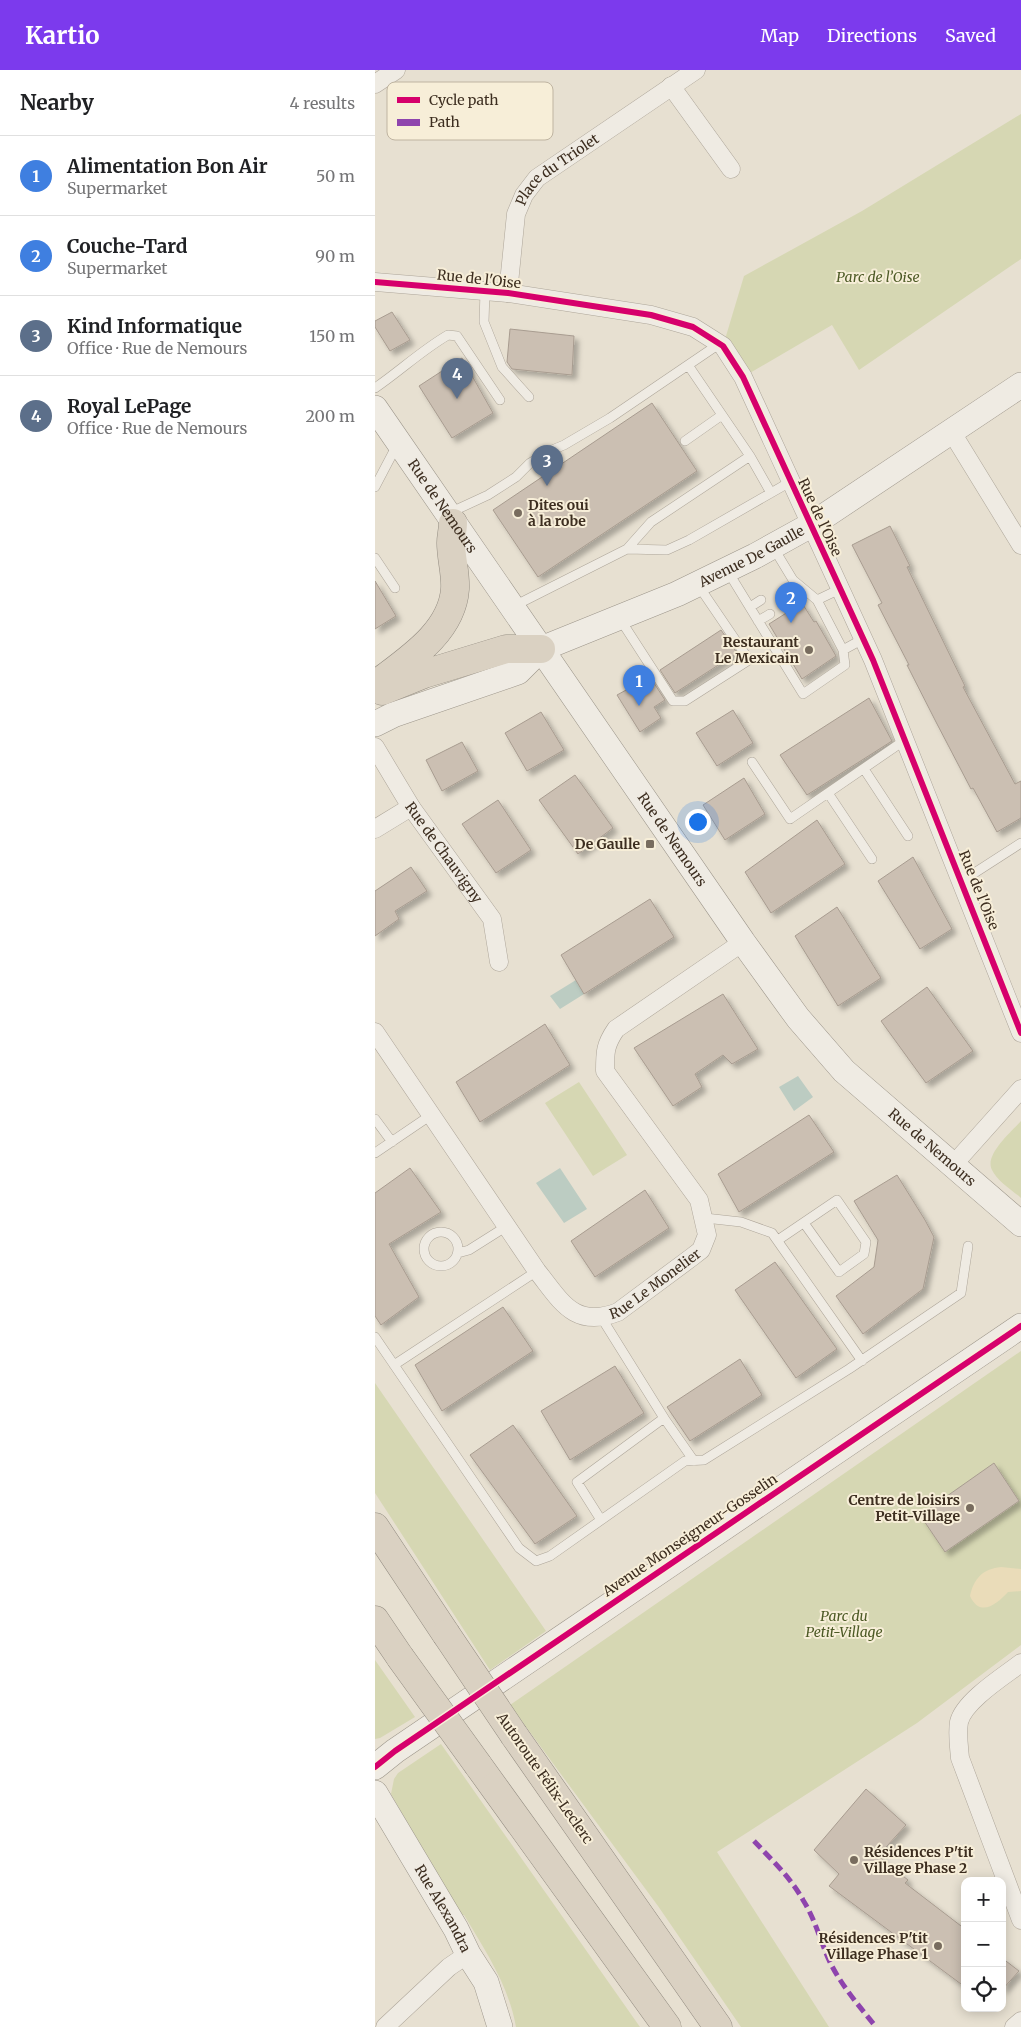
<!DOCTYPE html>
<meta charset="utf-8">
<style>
body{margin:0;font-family:Merriweather,serif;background:#f6f6f6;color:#202124}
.controls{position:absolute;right:15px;bottom:15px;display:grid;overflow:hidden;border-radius:10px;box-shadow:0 2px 12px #0003}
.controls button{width:45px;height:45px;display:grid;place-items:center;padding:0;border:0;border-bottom:1px solid #e0e0e0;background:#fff;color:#202124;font:25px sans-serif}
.you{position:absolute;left:322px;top:751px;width:18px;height:18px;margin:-12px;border:4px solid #fff;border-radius:50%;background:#1a73e8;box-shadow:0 0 0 8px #1a73e833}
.badge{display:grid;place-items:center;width:32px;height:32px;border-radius:50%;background:#7c3aed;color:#fff;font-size:16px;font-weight:700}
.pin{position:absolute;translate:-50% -41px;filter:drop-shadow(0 1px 2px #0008)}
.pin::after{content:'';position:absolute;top:26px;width:18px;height:15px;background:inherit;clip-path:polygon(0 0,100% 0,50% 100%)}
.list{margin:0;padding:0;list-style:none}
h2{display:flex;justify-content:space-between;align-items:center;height:65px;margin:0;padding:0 20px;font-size:21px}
h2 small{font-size:16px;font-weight:400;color:#757577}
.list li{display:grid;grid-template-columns:32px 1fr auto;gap:15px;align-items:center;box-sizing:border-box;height:80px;padding:0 20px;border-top:1px solid #e0e0e0}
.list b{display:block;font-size:19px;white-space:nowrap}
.list p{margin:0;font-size:16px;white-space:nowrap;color:#757577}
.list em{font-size:16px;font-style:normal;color:#757577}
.icon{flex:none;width:28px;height:28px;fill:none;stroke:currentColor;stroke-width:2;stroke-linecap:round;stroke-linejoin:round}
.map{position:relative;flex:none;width:646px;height:1957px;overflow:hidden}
header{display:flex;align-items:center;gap:30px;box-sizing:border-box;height:70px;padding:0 25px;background:#7c3aed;color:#fff}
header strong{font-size:24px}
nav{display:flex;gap:28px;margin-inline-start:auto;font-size:18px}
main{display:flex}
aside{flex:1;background:#fff}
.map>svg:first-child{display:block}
.green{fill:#d6d7b3}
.sand{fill:#eadcb9}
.water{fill:#bcccc2}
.building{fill:#cbbfb2;stroke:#a89c90;filter:url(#shadow)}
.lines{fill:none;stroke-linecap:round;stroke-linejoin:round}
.lane-casing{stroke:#ada599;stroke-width:10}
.street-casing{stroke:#ada599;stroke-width:19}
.secondary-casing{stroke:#9c958a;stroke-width:26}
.highway-casing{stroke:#928b80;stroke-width:29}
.lane{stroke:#efebe3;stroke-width:9}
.street{stroke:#efebe3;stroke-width:18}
.secondary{stroke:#efebe3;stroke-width:25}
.highway{stroke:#dad1c2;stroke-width:28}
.highway-bridge-casing{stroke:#928b80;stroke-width:29;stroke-linecap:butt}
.highway-bridge{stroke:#dad1c2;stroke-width:28}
.quiet{stroke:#8e44ad;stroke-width:5;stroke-dasharray:10 5;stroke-linecap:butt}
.cycleway-casing{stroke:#f7eed8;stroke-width:9}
.cycleway{stroke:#d6006c;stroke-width:6}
.poi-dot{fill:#786c5e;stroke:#f7eed8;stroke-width:2}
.labels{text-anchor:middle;stroke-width:4;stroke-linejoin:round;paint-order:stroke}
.street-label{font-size:14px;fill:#3d2e20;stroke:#f7eed8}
.park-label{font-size:14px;font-style:italic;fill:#4d5a26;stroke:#f7eed8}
.poi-label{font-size:14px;font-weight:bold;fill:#3d2e20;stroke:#f7eed8;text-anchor:end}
.key{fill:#f7eed8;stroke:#bfb4a1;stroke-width:1}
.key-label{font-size:14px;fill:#3d2e20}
</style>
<header>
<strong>Kartio</strong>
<nav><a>Map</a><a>Directions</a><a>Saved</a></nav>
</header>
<main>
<aside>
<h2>Nearby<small>4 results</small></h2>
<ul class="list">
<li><span class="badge" style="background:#3f7fe0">1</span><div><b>Alimentation Bon Air</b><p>Supermarket</p></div><em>50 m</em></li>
<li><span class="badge" style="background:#3f7fe0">2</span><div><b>Couche-Tard</b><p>Supermarket</p></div><em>90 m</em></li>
<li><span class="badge" style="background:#5c6f8a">3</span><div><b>Kind Informatique</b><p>Office · Rue de Nemours</p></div><em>150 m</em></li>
<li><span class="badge" style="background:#5c6f8a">4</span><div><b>Royal LePage</b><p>Office · Rue de Nemours</p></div><em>200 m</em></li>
</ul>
</aside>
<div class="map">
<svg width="646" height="1957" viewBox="0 0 646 1957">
<defs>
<filter id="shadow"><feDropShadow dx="4.5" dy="4.5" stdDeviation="2.5" flood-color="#0004"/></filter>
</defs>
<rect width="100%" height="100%" fill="#e7e0d1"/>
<path class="green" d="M 646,44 L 646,189 L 484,300 L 457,255 L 368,307 L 348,276 L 369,206 L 487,141 Z
M 204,1012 L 252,1085 L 218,1106 L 170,1033 Z
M 646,1051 L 646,1128 C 637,1120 622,1111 617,1100 C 609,1085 636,1062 646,1051 Z
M 646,1281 L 646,1575 L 542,1653 L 342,1782 L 454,1957 L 366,1957 L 283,1836 L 135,1635 Z
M 0,1313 L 171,1561 L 115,1600 L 0,1423 Z
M 0,1590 L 40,1647 L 5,1668 L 0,1669 Z
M 66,1674 L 265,1957 L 141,1957 C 134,1916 110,1880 89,1845 L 85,1846 L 16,1724 L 19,1709 L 23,1703 Z"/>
<path class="sand" d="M 626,1497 L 646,1499 L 646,1521 L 633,1522 C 622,1534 605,1548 595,1526 C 599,1508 608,1499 626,1497 Z"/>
<path class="water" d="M 201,910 L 209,924 L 185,939 L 175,926 Z
M 423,1006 L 438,1027 L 419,1041 L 404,1017 Z
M 185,1098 L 212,1139 L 189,1153 L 161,1113 Z"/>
<path class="building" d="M 17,242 L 35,270 L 15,281 L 0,257 L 0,251 Z
M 135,259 L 199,266 L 197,305 L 137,299 L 132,292 Z
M 87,288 L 118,343 L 77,368 L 44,316 Z
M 277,333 L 322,401 L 163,507 L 118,440 Z
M 515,456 L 535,496 L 532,497 L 590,616 L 588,617 L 640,714 L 646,711 L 646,748 L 622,762 L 598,718 L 596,719 L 561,652 L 532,595 L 534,595 L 503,535 L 507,533 L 477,475 Z
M 0,511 L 21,546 L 0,559 Z
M 427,533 L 439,552 L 441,551 L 461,586 L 427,609 L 394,554 Z
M 346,560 L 362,583 L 300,623 L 285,600 Z
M 275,607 L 290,630 L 279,637 L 286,648 L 265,662 L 242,625 Z
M 494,628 L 517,671 L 432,725 L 405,685 Z
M 358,640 L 378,673 L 342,696 L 321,663 Z
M 166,642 L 189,680 L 152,701 L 130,663 Z
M 87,672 L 103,701 L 67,721 L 51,690 Z
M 200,705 L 238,758 L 203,784 L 164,730 Z
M 369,708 L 390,744 L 350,770 L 328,735 Z
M 123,730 L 156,780 L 121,803 L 87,754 Z
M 442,750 L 470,794 L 396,843 L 370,802 Z
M 538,787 L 577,859 L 545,879 L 503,811 Z
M 36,797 L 52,821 L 20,841 L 24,849 L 0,866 L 0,821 Z
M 275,829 L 299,867 L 209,924 L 186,885 Z
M 462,837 L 506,908 L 463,936 L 420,866 Z
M 552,917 L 598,981 L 551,1013 L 506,951 Z
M 348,924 L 383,979 L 357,994 L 348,985 L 320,1004 L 327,1017 L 298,1036 L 259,978 Z
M 170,954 L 195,995 L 105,1052 L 81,1012 Z
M 434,1045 L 459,1082 L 364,1142 L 343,1104 Z
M 35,1098 L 66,1142 L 14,1174 L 44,1227 L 6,1255 L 0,1246 L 0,1123 Z
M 522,1105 L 550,1150 L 559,1167 L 548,1219 L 488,1264 L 461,1226 L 499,1197 L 503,1170 L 479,1131 Z
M 270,1120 L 294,1158 L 220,1207 L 196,1171 Z
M 400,1192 L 462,1279 L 421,1308 L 360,1220 Z
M 128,1237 L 158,1281 L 67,1341 L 40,1295 Z
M 365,1289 L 387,1325 L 315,1371 L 292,1337 Z
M 240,1296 L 269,1343 L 195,1390 L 166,1341 Z
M 138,1355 L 202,1446 L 160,1474 L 95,1385 Z
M 619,1393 L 644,1431 L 570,1482 L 545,1445 Z
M 491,1719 L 531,1755 L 503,1786 L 533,1810 L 530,1813 L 590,1859 L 590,1917 L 454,1816 L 464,1804 L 439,1780 Z
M 627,1888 L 644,1901 L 627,1920 Z"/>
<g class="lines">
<g class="lane-casing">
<path id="lane" d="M 110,221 L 109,252 L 127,297 L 154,327
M 313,295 L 375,386
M 0,318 C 25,301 47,280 73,265 L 82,266 L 125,330
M 310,371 L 347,345
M 0,417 L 22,375
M 74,443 L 113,425 L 141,407 L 155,393 L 177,380 L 189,375 L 235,348 L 344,274
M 398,477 L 418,510 L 442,530 L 468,580
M 252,479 L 276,452 L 375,386 L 396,423
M 0,488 L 20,518
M 352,500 L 428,624 L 470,595 L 468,580 L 488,569
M 421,529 L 431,522
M 442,530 L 465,519
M 139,536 L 252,479 L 292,480 L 314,470 L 415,412
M 375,537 L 386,530
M 245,549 L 298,631 L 310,631 L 374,590 L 323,515
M 383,551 L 395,544
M 377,692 L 415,749 L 530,670
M 489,699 L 533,766
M 453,723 L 497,789
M 587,811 L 646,773
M 0,1049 L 17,1072
M 0,1083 L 56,1045
M 330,1148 L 366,1152 L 397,1163 L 487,1291
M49 1179a17 17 0 1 1 34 0a17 17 0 1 1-34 0Z
M 403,1170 L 462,1130 L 491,1172 L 489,1184 L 464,1202 L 429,1153
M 83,1183 L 94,1180 L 132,1156
M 0,1267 L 144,1478 L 161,1491 L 175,1486 L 310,1391 L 329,1390 L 474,1299 L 586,1223 L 593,1176
M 19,1295 L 162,1201
M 289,1348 L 319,1391
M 226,1450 L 202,1412 L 289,1348 L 226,1247"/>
</g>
<g class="street-casing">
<g id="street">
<path d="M 0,14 L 21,0"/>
<path d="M 296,16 L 356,99"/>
<path d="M 0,212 L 133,223 L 276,245 L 318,257 L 348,276 L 368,307 L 498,590 L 646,963"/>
<path id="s1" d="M 133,223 L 141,144 L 149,125 L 162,108 L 321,0"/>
<path d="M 576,361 L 646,475"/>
<path id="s2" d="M 0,677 L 36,737 L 117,849 L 124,892"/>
<path d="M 0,759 L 36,737"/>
<path id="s3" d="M 0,962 L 162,1201 C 186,1231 199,1259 243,1242 L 317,1187 L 326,1180 L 332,1165 L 324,1130 L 230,1001 C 230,982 230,975 241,959 L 368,872"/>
<path d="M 578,1095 L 646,1019"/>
<path d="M 646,1593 C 629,1606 589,1631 584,1652 C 582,1664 584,1676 585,1688 L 646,1850"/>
<path d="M 10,1957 L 74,1897 L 93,1884"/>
<path d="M 639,1957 L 646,1951"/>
</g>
</g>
<g class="secondary-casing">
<g id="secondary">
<path id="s4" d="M 0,338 L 368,872 L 423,948 L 469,1001 L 646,1154"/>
<path id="s5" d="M 0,654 L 18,645 L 143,602 L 166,579 L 302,524 L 380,486 L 436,455 L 646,315"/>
<path d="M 0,1697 L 20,1681 L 646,1256"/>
<path id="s6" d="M 0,1723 L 81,1859 L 93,1884 L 111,1912 L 125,1957"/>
</g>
</g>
<g class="highway-casing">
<path id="highway" d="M 0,615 C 31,591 77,563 80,519 C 81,504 76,488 76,473 C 76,466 78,460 78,453
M 7,621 L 49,604 L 131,579 L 166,579
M 0,1457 L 71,1564
M 0,1550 L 25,1587
M 139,1665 L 343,1957
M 103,1695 L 292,1957"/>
</g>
<use href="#lane" class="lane"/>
<use href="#street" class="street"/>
<use href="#secondary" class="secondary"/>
<use href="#highway" class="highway"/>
<g class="highway-bridge-casing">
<path id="highway-bridge" d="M 71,1564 L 139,1665
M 25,1587 L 103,1695"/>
</g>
<use href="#highway-bridge" class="highway-bridge"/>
<path class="quiet" d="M 379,1771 C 396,1789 416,1808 428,1830 C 440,1849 445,1870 454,1890 C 465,1914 485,1937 501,1957"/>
<g class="cycleway-casing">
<path id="cycleway" d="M 0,212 L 133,223 L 276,245 L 318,257 L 348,276 L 368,307 L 498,590 L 646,963
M 0,1697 L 20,1681 L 646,1256"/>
</g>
<use href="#cycleway" class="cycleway"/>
</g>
<g class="poi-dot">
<circle cx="143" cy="443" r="5"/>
<circle cx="434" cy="580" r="5"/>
<rect x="270" y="769" width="10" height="10" rx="2.5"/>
<circle cx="595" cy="1438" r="5"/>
<circle cx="479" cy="1790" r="5"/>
<circle cx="563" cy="1876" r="5"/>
</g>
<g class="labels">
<g class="street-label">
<text dy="5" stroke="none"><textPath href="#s1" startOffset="142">Place du Triolet</textPath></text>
<text transform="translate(104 209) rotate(6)" y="5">Rue de l'Oise</text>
<text dy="5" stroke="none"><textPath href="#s4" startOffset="119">Rue de Nemours</textPath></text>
<text transform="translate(445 447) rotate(65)" y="5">Rue de l'Oise</text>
<text dy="5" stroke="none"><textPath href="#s5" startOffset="415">Avenue De Gaulle</textPath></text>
<text dy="5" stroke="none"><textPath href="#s4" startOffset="524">Rue de Nemours</textPath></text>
<text dy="5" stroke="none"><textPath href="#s2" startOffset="126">Rue de Chauvigny</textPath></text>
<text transform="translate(604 820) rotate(68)" y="5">Rue de l'Oise</text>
<text dy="5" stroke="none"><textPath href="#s4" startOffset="929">Rue de Nemours</textPath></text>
<text dy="5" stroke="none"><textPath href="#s3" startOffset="436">Rue Le Monelier</textPath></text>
<text transform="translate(315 1465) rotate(-34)" y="5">Avenue Monseigneur-Gosselin</text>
<text transform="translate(170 1708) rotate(55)" y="5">Autoroute Félix-Leclerc</text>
<text dy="5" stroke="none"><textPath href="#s6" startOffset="134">Rue Alexandra</textPath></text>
</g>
<g class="park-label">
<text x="503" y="212">Parc de l’Oise</text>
<text x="469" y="1551">Parc du<tspan x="469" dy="16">Petit-Village</tspan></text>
</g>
<g class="poi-label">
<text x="153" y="440" text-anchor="start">Dites oui<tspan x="153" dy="16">à la robe</tspan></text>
<text x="424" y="577">Restaurant<tspan x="424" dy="16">Le Mexicain</tspan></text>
<text x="265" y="779">De Gaulle</text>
<text x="585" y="1435">Centre de loisirs<tspan x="585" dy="16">Petit-Village</tspan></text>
<text x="489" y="1787" text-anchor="start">Résidences P'tit<tspan x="489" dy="16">Village Phase 2</tspan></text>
<text x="553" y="1873">Résidences P'tit<tspan x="553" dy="16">Village Phase 1</tspan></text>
</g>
</g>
<rect x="12" y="12" width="166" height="58" rx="8" class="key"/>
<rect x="22" y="27" width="23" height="6" fill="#d6006c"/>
<rect x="22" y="49" width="23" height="7" fill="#8e44ad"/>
<g class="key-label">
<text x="54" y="35">Cycle path</text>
<text x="54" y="57">Path</text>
</g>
</svg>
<div class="controls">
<button>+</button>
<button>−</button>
<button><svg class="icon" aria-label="locate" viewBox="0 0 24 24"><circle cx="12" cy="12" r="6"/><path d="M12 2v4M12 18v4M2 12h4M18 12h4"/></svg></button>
</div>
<div class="you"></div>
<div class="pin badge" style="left:264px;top:636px;background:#3f7fe0">1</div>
<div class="pin badge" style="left:416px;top:553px;background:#3f7fe0">2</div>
<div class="pin badge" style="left:172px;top:416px;background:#5c6f8a">3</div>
<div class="pin badge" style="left:82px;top:329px;background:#5c6f8a">4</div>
</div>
</main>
